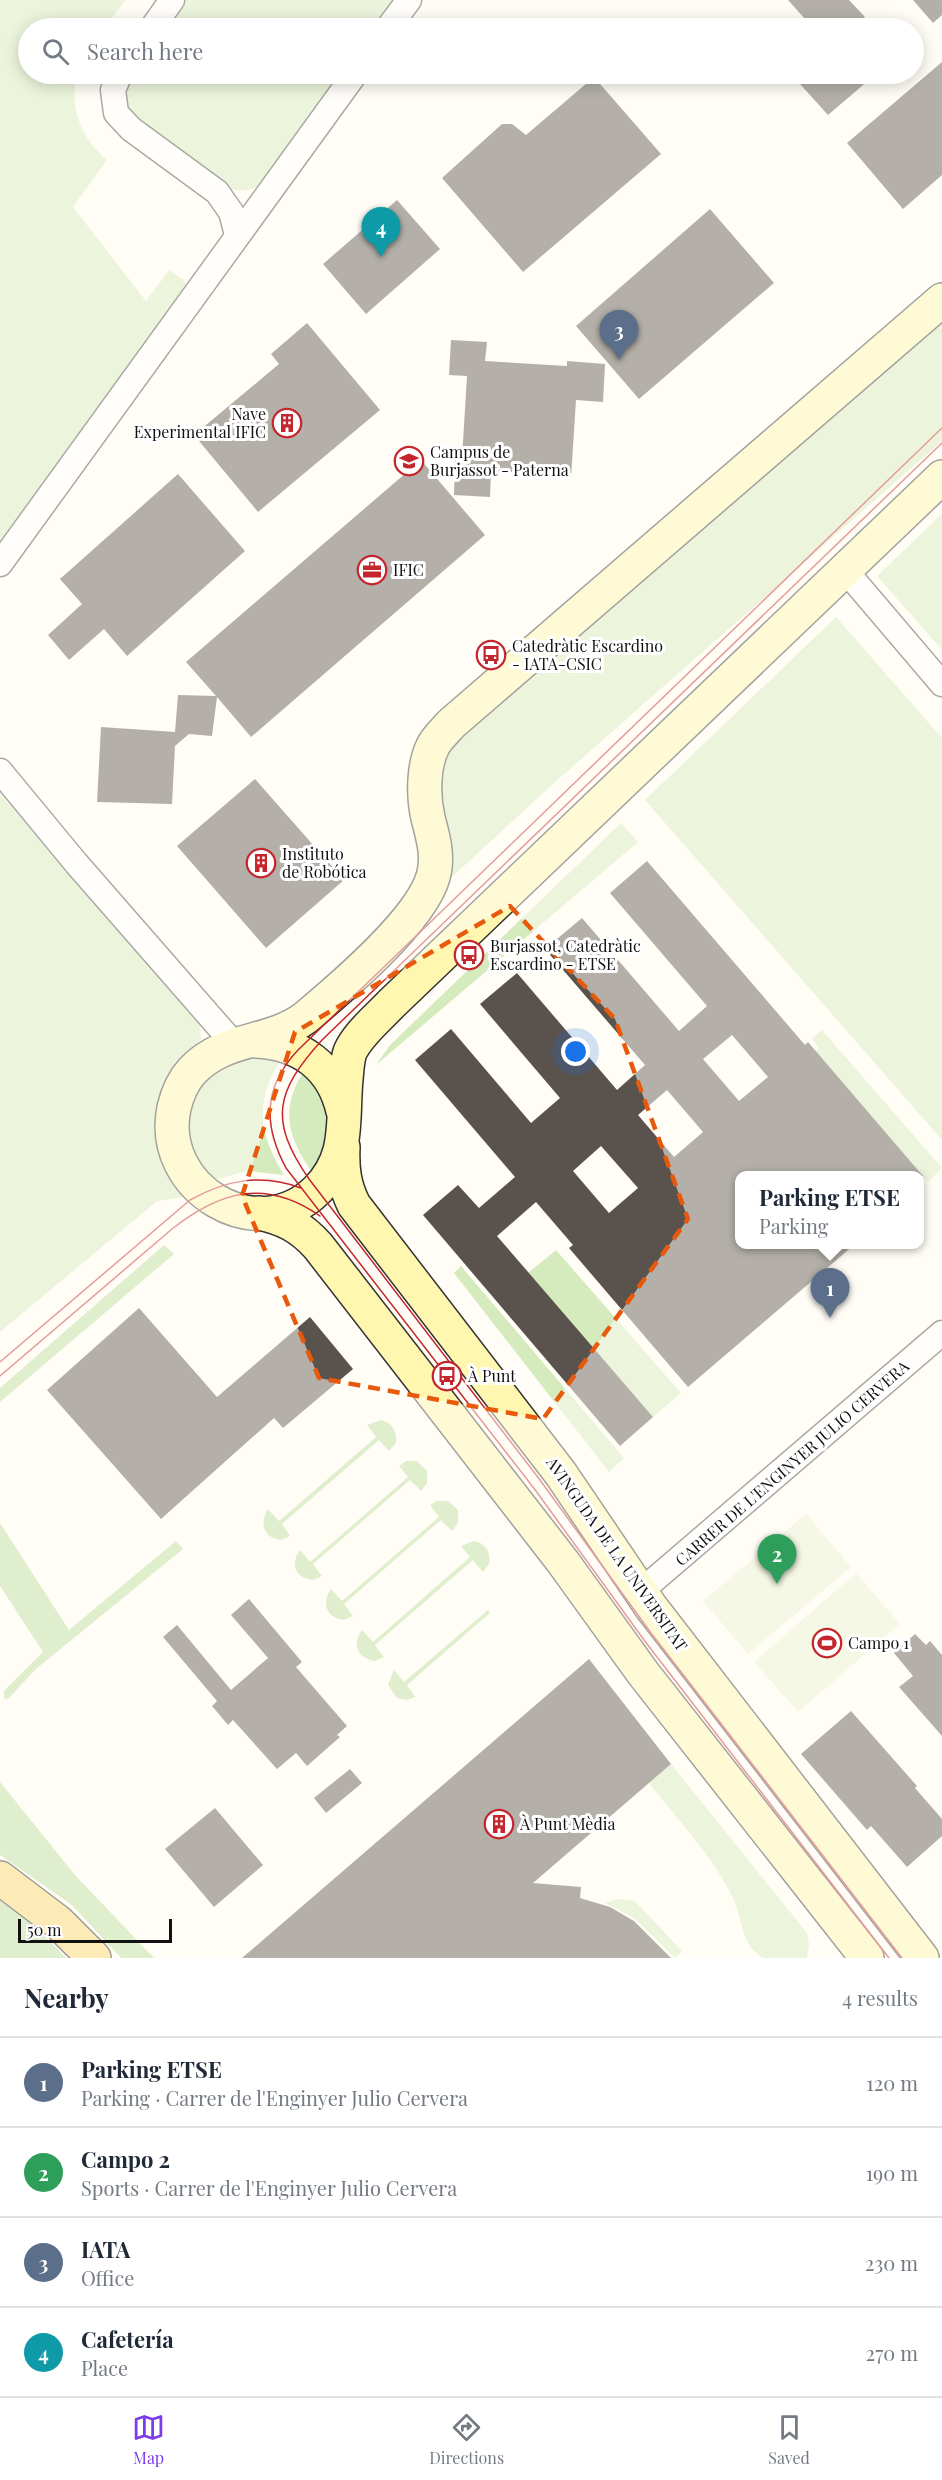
<!DOCTYPE html>
<meta charset="utf-8">
<style>
body{margin:0;font-family:"Playfair Display",serif;background:#f6f6f7;color:#1f2937}
.scale{position:absolute;left:18px;bottom:15px;width:154px;box-sizing:border-box;padding-left:6px;border:3px solid #111;border-top:0;font-size:16px;line-height:21px;white-space:nowrap;color:#111;-webkit-text-stroke:4px #fff;paint-order:stroke}
.you{position:absolute;left:576px;top:1052px;width:21px;height:21px;margin:-15px;border:4px solid #fff;border-radius:50%;background:#1a73e8;box-shadow:0 0 0 9px #1a73e833}
.badge{display:grid;place-items:center;width:39px;height:39px;border-radius:50%;background:#7c3aed;color:#fff;font-size:20px;font-weight:700}
.pin{position:absolute;translate:-50% -50px;filter:drop-shadow(0 2px 3px #0008)}
.pin::after{content:'';position:absolute;top:32px;width:21px;height:18px;background:inherit;clip-path:polygon(0 0,100% 0,50% 100%)}
.popup{position:absolute;left:735px;top:1171px;width:189px;height:78px;box-sizing:border-box;display:grid;place-content:center;border-radius:12px;background:#fff;filter:drop-shadow(0 2px 4px #0005);font-size:20px;white-space:nowrap;color:#747a83}
.popup b{font-size:22px;color:#1f2937}
.popup::after{content:'';position:absolute;left:50%;top:100%;margin-left:-12px;border:12px solid transparent;border-top-color:#fff}
.list{margin:0;padding:0;list-style:none}
h2{display:flex;justify-content:space-between;align-items:center;height:78px;margin:0;padding:0 24px;font-size:26px}
h2 small{font-size:20px;font-weight:400;color:#747a83}
.list li{display:grid;grid-template-columns:39px 1fr auto;gap:18px;align-items:center;box-sizing:border-box;height:90px;padding:0 24px;border-top:2px solid #e0e1e3}
.list b{display:block;font-size:22px;white-space:nowrap}
.list p{margin:0;font-size:20px;white-space:nowrap;color:#747a83}
.list em{font-size:20px;font-style:normal;color:#747a83}
.icon{flex:none;width:33px;height:33px;fill:none;stroke:currentColor;stroke-width:2;stroke-linecap:round;stroke-linejoin:round}
.map{position:relative;flex:none;width:942px;height:1958px;overflow:hidden}
.search{position:absolute;background:#fff;box-shadow:0 3px 15px #0003;left:18px;right:18px;top:18px;height:66px;display:flex;align-items:center;gap:15px;box-sizing:border-box;padding:0 21px;border-radius:33px;color:#747a83;font-size:22px}
.sheet{height:438px;background:#fff}
nav{display:flex;justify-content:space-around;align-items:center;box-sizing:border-box;height:84px;border-top:2px solid #e0e1e3;background:#fff;font-size:16px;color:#747a83}
nav a{display:grid;justify-items:center;gap:3px}
nav .on{color:#7c3aed}
.map>svg:first-child{display:block}
.green{fill:#d5ebbd}
.forest{fill:#b9dc9c}
.pitch{fill:#e6f2cf}
.building{fill:#5a524d;fill-rule:evenodd}
.lines{fill:none;stroke-linecap:round;stroke-linejoin:round}
.street-casing{stroke:#444;stroke-width:27}
.secondary-casing{stroke:#333;stroke-width:36}
.primary-casing{stroke:#222;stroke-width:36}
.street{stroke:#fff;stroke-width:24}
.secondary{stroke:#fff6b0;stroke-width:33}
.primary{stroke:#f9d66b;stroke-width:33}
.tram{stroke:#c4262e;stroke-width:1.5}
.marked{fill:none;stroke:#e8590c;stroke-width:4.5;stroke-dasharray:12 8;stroke-linejoin:round}
.labels{text-anchor:middle;stroke-width:6;stroke-linejoin:round;paint-order:stroke}
.poi-label{font-size:16px;fill:#111;stroke:#fff;text-anchor:start}
.street-label{font-size:16px;fill:#111;stroke:#fff}
</style>
<div class="map">
<svg width="942" height="1958" viewBox="0 0 942 1958">
<rect width="100%" height="100%" fill="#fffdf5"/>
<path class="green" d="M 0,0 L 126,0 L 104,28 L 28,28 L 28,74 L 77,74 C 69,108 81,138 107,160 L 73,207 L 146,301 L 169,270 L 184,280 L 186,286 L 0,541 Z
M 185,0 L 396,0 L 375,28 L 165,28 Z
M 132,74 L 342,74 L 260,185 C 247,193 238,191 223,187 L 125,110 L 123,86 Z
M 942,313 L 942,441 L 554,783 L 438,890 L 437,759 L 453,733 Z
M 942,514 L 942,650 L 877,576 Z
M 836,617 L 942,738 L 942,1140 L 645,800 Z
M 0,794 L 200,1024 L 201,1039 C 194,1048 185,1054 178,1062 C 158,1089 149,1127 161,1159 C 166,1174 179,1185 189,1196 L 157,1201 L 0,1332 Z
M 621,823 L 638,842 L 376,1065 L 390,1045 Z
M 822,1030 L 942,1168 L 928,1182 L 815,1051 L 819,1048 L 812,1039 Z
M 285,1053 C 255,1099 256,1128 284,1175 L 246,1171 L 208,1182 L 187,1151 L 186,1099 L 221,1058 Z
M 307,1066 L 334,1123 L 314,1175 C 286,1135 279,1108 307,1066 Z
M 556,1250 L 681,1393 L 653,1417 L 528,1273 Z
M 461,1266 L 624,1458 L 609,1472 L 454,1273 Z
M 671,1764 L 807,1933 L 809,1944 L 807,1958 L 763,1958 C 740,1944 743,1919 733,1898 C 713,1856 677,1819 649,1783 Z
M 618,1899 L 635,1901 L 682,1951 L 675,1958 L 634,1918 L 605,1903 Z"/>
<path class="forest" d="M 164,1245 L 174,1254 L 0,1402 L 0,1388 Z
M 381,1420 C 393,1423 397,1431 396,1443 L 389,1451 L 379,1440 L 282,1524 L 290,1536 L 281,1540 C 263,1538 259,1523 268,1509 L 279,1521 L 376,1437 L 367,1425 Z
M 406,1461 L 417,1461 L 427,1471 L 427,1483 L 421,1491 L 410,1480 L 313,1564 L 322,1576 L 313,1580 C 295,1578 290,1563 300,1550 L 310,1562 L 408,1477 L 399,1466 Z
M 437,1501 L 448,1501 L 458,1510 L 458,1523 L 452,1531 L 441,1520 L 344,1604 L 353,1616 L 344,1620 C 326,1618 321,1603 331,1589 L 342,1601 L 439,1517 L 430,1505 Z
M 0,1523 L 69,1630 L 176,1541 L 183,1549 L 36,1669 L 8,1699 L 4,1698 L 4,1691 L 43,1652 L 0,1586 Z
M 474,1541 C 486,1543 491,1552 489,1564 L 483,1572 L 473,1560 L 375,1645 L 384,1657 L 375,1661 C 357,1658 352,1644 362,1630 L 373,1642 L 470,1557 L 461,1546 Z
M 488,1610 L 490,1613 L 407,1685 L 415,1697 L 406,1700 L 397,1698 L 388,1685 L 394,1670 L 404,1682 Z
M 0,1782 L 75,1875 L 154,1958 L 121,1958 L 72,1905 L 0,1855 Z
M 0,1901 L 38,1929 L 66,1958 L 0,1958 Z"/>
<path class="pitch" d="M 806,1514 L 851,1567 L 748,1654 L 703,1601 Z
M 856,1573 L 900,1624 L 798,1712 L 754,1662 Z"/>
<path class="building" d="M 788,0 L 849,0 L 865,17 L 852,28 L 813,28 Z
M 913,0 L 942,0 L 942,15 L 933,23 Z
M 942,62 L 942,175 L 903,209 L 847,143 Z
M 791,74 L 876,74 L 828,115 Z
M 594,77 L 661,154 L 523,272 L 442,178 L 502,124 L 512,124 L 526,135 Z
M 397,200 L 440,249 L 366,314 L 323,264 Z
M 710,209 L 774,283 L 639,399 L 576,326 Z
M 307,323 L 380,410 L 258,512 L 194,435 L 279,364 L 271,354 Z
M 451,340 L 487,342 L 485,361 L 567,366 L 567,361 L 605,364 L 603,402 L 576,400 L 571,478 L 491,470 L 490,497 L 454,495 L 455,458 L 462,458 L 467,376 L 449,375 Z
M 421,460 L 485,535 L 251,737 L 217,697 L 212,736 L 189,734 L 175,746 L 172,804 L 97,802 L 101,727 L 175,732 L 178,695 L 216,696 L 186,662 Z
M 178,474 L 245,551 L 127,656 L 104,629 L 69,660 L 48,635 L 82,604 L 60,579 Z
M 255,779 L 344,880 L 266,948 L 177,846 Z
M 647,861 L 805,1045 L 808,1042 L 923,1176 L 740,1176 L 740,1245 L 854,1245 L 688,1387 L 569,1248 L 573,1245 L 536,1202 L 497,1236 L 653,1417 L 620,1446 L 423,1215 L 458,1185 L 479,1208 L 515,1177 L 415,1060 L 451,1029 L 531,1123 L 560,1098 L 480,1004 L 517,973 L 617,1090 L 645,1065 L 545,949 L 582,918 L 679,1031 L 707,1006 L 610,893 ZM 732,1035 L 768,1077 L 739,1101 L 703,1059 ZM 667,1090 L 703,1132 L 674,1157 L 638,1115 ZM 601,1146 L 638,1188 L 609,1213 L 573,1171 Z
M 139,1308 L 217,1397 L 310,1317 L 353,1369 L 283,1428 L 274,1418 L 161,1519 L 47,1390 Z
M 249,1599 L 302,1662 L 296,1667 L 347,1726 L 337,1735 L 340,1737 L 307,1766 L 296,1753 L 277,1769 L 233,1720 L 228,1725 L 212,1706 L 217,1701 L 163,1637 L 177,1625 L 231,1690 L 268,1658 L 231,1615 Z
M 915,1634 L 926,1645 L 930,1641 L 942,1655 L 942,1736 L 899,1687 L 913,1676 L 894,1653 Z
M 589,1659 L 671,1764 L 533,1883 L 581,1887 L 580,1898 L 610,1907 L 634,1921 L 671,1958 L 242,1958 Z
M 851,1711 L 917,1786 L 915,1788 L 942,1819 L 942,1836 L 907,1867 L 871,1826 L 867,1830 L 801,1754 Z
M 350,1769 L 362,1783 L 326,1813 L 314,1798 Z
M 215,1808 L 263,1865 L 214,1907 L 165,1849 Z"/>
<g class="lines">
<g class="street-casing">
<path id="street" d="M 152,28 L 172,0
M 388,28 L 409,0
M 120,74 L 113,90 L 116,113 L 131,129 L 217,192 L 231,212 L 237,235
M 0,564 L 355,74
M 845,570 L 942,684
M 0,771 L 76,863 L 234,1044
M 640,1592 L 942,1333"/>
</g>
<g class="secondary-casing">
<path id="secondary" d="M 942,300 L 451,724 C 445,731 437,738 433,746 C 423,766 423,796 428,818 C 433,837 439,857 433,877 C 420,921 342,987 305,1018 C 268,1045 225,1036 192,1071 C 183,1081 177,1095 174,1108 C 157,1188 257,1249 317,1190 C 350,1157 342,1122 346,1079 C 347,1070 347,1061 350,1052 C 358,1034 378,1018 391,1004 L 942,477
M 256,1041 C 301,1043 333,1067 343,1111
M 343,1147 C 342,1169 344,1185 354,1205 L 561,1474 L 651,1607 L 922,1958
M 259,1213 C 284,1218 301,1227 318,1246 L 563,1562 L 643,1673 L 867,1958"/>
</g>
<g class="primary-casing">
<path id="primary" d="M 0,1878 L 58,1922 L 94,1958"/>
</g>
<use href="#street" class="street"/>
<use href="#secondary" class="secondary"/>
<use href="#primary" class="primary"/>
<path class="tram" d="M 0,1362 L 190,1200 C 226,1180 261,1173 301,1188
M 0,1376 L 172,1229 C 220,1191 266,1178 320,1216
M 889,1958 L 647,1644 L 536,1491 L 286,1168 C 263,1125 263,1087 298,1050 L 942,428
M 902,1958 L 651,1633 L 540,1480 L 309,1179 C 268,1120 276,1091 322,1040 L 942,443"/>
</g>
<path d="M0 0H942V1958H0ZM 510,906 L 615,1019 L 688,1219 L 543,1419 L 319,1378 L 242,1196 L 295,1032 Z" fill="#fffdf5" fill-opacity=".55" fill-rule="evenodd"/>
<path class="marked" d="M 510,906 L 615,1019 L 688,1219 L 543,1419 L 319,1378 L 242,1196 L 295,1032 Z"/>
<defs>
<g id="building-ring" transform="scale(1.5)"><circle r="9.5" fill="#fff" stroke="#c4262e" stroke-width="1.5"/><path d="M-4-6H4V6H1V3H-1V6H-4ZM-2.5-4.3h1.7v1.8h-1.7ZM.8-4.3h1.7v1.8H.8ZM-2.5-1h1.7V.8h-1.7ZM.8-1h1.7V.8H.8Z" fill="#c4262e"/></g>
<g id="university-ring" transform="scale(1.5)"><circle r="9.5" fill="#fff" stroke="#c4262e" stroke-width="1.5"/><path d="M0-5L7-2L0 1L-7-2ZM-4 1L0 2.5L4 1V4Q0 6-4 4Z" fill="#c4262e"/></g>
<g id="office-ring" transform="scale(1.5)"><circle r="9.5" fill="#fff" stroke="#c4262e" stroke-width="1.5"/><path d="M-6-3h4V-5.5h4V-3h4V5H-6ZM-1-4.5V-3h2v-1.5ZM-6 0V1H6V0Z" fill="#c4262e"/></g>
<g id="bus-ring" transform="scale(1.5)"><circle r="9.5" fill="#fff" stroke="#c4262e" stroke-width="1.5"/><path d="M-5-6H5V4H4V6H2V4H-2V6H-4V4H-5ZM-3.5-4V0h7V-4ZM-3.5 1.2v1.5H-2V1.2ZM2 1.2v1.5H3.5V1.2Z" fill="#c4262e"/></g>
<g id="stadium-ring" transform="scale(1.5)"><circle r="9.5" fill="#fff" stroke="#c4262e" stroke-width="1.5"/><path d="M0-5a6.5 5 0 1 0 0 10a6.5 5 0 1 0 0-10ZM-3.5-1.8h7v3.6h-7Z" fill="#c4262e"/></g>
</defs>
<g fill-rule="evenodd">
<use href="#building-ring" x="287" y="423"/>
<use href="#university-ring" x="409" y="461"/>
<use href="#office-ring" x="372" y="570"/>
<use href="#bus-ring" x="491" y="655"/>
<use href="#building-ring" x="261" y="863"/>
<use href="#bus-ring" x="469" y="955"/>
<use href="#bus-ring" x="447" y="1376"/>
<use href="#stadium-ring" x="827" y="1643"/>
<use href="#building-ring" x="499" y="1824"/>
</g>
<g class="labels">
<g class="poi-label">
<text x="266" y="420" text-anchor="end">Nave<tspan x="266" dy="18">Experimental IFIC</tspan></text>
<text x="430" y="458">Campus de<tspan x="430" dy="18">Burjassot - Paterna</tspan></text>
<text x="393" y="576">IFIC</text>
<text x="512" y="652">Catedràtic Escardino<tspan x="512" dy="18">- IATA-CSIC</tspan></text>
<text x="282" y="860">Instituto<tspan x="282" dy="18">de Robótica</tspan></text>
<text x="490" y="952">Burjassot, Catedràtic<tspan x="490" dy="18">Escardino - ETSE</tspan></text>
<text x="468" y="1382">À Punt</text>
<text x="848" y="1649">Campo 1</text>
<text x="520" y="1830">À Punt Mèdia</text>
</g>
<g class="street-label">
<text transform="translate(792 1463) rotate(-41)" y="6">CARRER DE L'ENGINYER JULIO CERVERA</text>
<text transform="translate(617 1554) rotate(55)" y="6">AVINGUDA DE LA UNIVERSITAT</text>
</g>
</g>
</svg>
<div class="scale">50 m</div>
<div class="you"></div>
<div class="pin badge" style="left:830px;top:1318px;background:#5c6f8a">1</div>
<div class="popup"><b>Parking ETSE</b>Parking</div>
<div class="pin badge" style="left:777px;top:1584px;background:#2e9e5b">2</div>
<div class="pin badge" style="left:619px;top:360px;background:#5c6f8a">3</div>
<div class="pin badge" style="left:381px;top:257px;background:#0f9aa8">4</div>
<div class="search"><svg class="icon" aria-label="search" viewBox="0 0 24 24"><circle cx="10" cy="10" r="6"/><path d="M15 15l6 6"/></svg>Search here</div>
</div>
<section class="sheet">
<h2>Nearby<small>4 results</small></h2>
<ul class="list">
<li><span class="badge" style="background:#5c6f8a">1</span><div><b>Parking ETSE</b><p>Parking · Carrer de l'Enginyer Julio Cervera</p></div><em>120 m</em></li>
<li><span class="badge" style="background:#2e9e5b">2</span><div><b>Campo 2</b><p>Sports · Carrer de l'Enginyer Julio Cervera</p></div><em>190 m</em></li>
<li><span class="badge" style="background:#5c6f8a">3</span><div><b>IATA</b><p>Office</p></div><em>230 m</em></li>
<li><span class="badge" style="background:#0f9aa8">4</span><div><b>Cafetería</b><p>Place</p></div><em>270 m</em></li>
</ul>
</section>
<nav>
<a class="on"><svg class="icon" aria-label="map" viewBox="0 0 24 24"><path d="M3 6l6-2 6 2 6-2v14l-6 2-6-2-6 2zM9 4v14M15 6v14"/></svg>Map</a>
<a><svg class="icon" aria-label="directions" viewBox="0 0 24 24"><path d="M12 3l9 9-9 9-9-9zM9 14v-3h6M13 9l2 2-2 2"/></svg>Directions</a>
<a><svg class="icon" aria-label="saved" viewBox="0 0 24 24"><path d="M7 4h10v16l-5-4-5 4z"/></svg>Saved</a>
</nav>
